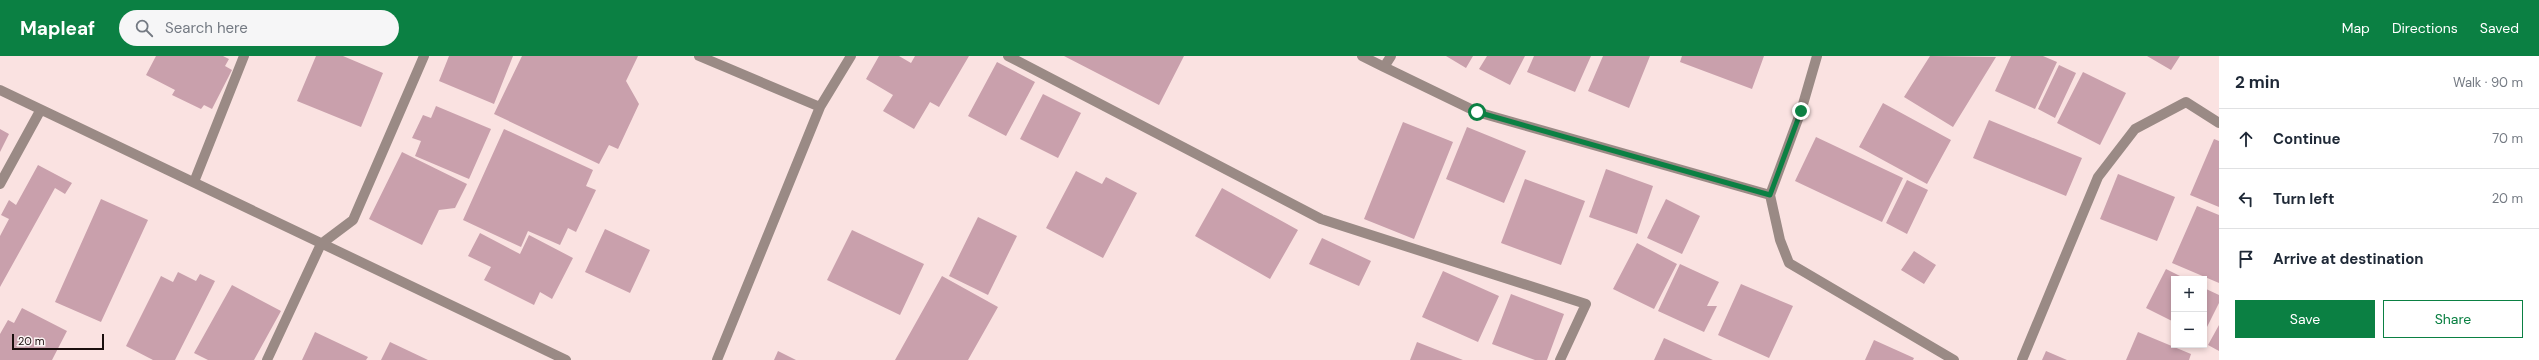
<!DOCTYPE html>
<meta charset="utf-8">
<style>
body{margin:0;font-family:"DM Sans",sans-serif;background:#f6f6f7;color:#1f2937}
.controls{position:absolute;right:12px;bottom:12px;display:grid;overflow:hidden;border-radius:0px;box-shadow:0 2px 6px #0003}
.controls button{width:36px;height:36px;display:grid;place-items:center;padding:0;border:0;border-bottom:1px solid #e0e1e3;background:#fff;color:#1f2937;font:20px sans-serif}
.scale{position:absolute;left:12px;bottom:10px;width:92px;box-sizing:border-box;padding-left:4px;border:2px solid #1a0e0d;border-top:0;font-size:11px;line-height:14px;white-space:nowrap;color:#1a0e0d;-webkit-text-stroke:3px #fcf3f3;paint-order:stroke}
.stop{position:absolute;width:12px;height:12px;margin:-9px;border:3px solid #0b8043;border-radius:50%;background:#fff}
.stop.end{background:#0b8043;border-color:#fff;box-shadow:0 1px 4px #0008}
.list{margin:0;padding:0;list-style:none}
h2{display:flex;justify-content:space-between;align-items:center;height:52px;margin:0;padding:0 16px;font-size:17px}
h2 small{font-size:13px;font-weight:400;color:#747a83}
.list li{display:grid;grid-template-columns:26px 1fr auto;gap:12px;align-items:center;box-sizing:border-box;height:60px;padding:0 16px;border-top:1px solid #e0e1e3}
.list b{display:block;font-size:15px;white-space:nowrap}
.list em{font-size:13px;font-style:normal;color:#747a83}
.actions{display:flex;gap:8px;padding:12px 16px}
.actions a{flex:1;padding:9px 0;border:1px solid #0b8043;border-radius:0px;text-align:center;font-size:14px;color:#0b8043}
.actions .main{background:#0b8043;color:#fff}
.icon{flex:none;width:22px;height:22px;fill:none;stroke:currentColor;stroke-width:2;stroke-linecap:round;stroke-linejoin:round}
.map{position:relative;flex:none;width:2219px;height:304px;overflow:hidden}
header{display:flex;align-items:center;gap:24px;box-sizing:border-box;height:56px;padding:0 20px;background:#0b8043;color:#fff}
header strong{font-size:19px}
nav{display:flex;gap:22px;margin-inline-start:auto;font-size:14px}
.search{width:280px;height:36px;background:#f6f6f7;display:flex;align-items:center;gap:10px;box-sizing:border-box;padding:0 14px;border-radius:22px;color:#747a83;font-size:15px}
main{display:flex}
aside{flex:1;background:#fff}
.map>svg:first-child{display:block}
.building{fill:#c9a0ac}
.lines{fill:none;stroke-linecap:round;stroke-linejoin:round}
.minor{stroke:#9a8a85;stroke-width:10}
.route{stroke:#0b8043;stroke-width:5}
</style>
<header>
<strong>Mapleaf</strong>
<div class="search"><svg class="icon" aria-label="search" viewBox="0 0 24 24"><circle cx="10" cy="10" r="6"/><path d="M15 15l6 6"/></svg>Search here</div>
<nav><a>Map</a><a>Directions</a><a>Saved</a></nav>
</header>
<main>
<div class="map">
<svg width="2219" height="304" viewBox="0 0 2219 304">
<rect width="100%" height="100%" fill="#fae2e1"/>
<path class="building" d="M 156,0 L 223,0 L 229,3 L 225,10 L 232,14 L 212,53 L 204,49 L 201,53 L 172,39 L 175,34 L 146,19 Z
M 316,0 L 343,0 L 383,17 L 361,71 L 297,45 Z
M 449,0 L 513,0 L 494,48 L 439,25 Z
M 522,0 L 638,0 L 626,25 L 639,48 L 618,93 L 609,89 L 599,108 L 494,58 Z
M 879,0 L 899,0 L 911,7 L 915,0 L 969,0 L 939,51 L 930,46 L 914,73 L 883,55 L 893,39 L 866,23 Z
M 1064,0 L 1184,0 L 1159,49 Z
M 1446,0 L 1473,0 L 1466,12 Z
M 1487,0 L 1525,0 L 1510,29 L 1479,13 Z
M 1534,0 L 1591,0 L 1575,36 L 1527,16 Z
M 1603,0 L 1650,0 L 1629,52 L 1588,35 Z
M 1682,0 L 1764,0 L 1752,33 L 1680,6 Z
M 1930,0 L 1996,1 L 1953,71 L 1904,41 Z
M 2011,0 L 2043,0 L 2057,6 L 2035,53 L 1995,35 Z
M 2147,0 L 2180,0 L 2171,14 Z
M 997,6 L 1035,26 L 1006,80 L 968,60 Z
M 2059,9 L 2076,17 L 2055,62 L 2038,53 Z
M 2083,16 L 2126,37 L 2100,89 L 2057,67 Z
M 1043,38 L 1081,57 L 1058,102 L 1020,83 Z
M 1883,47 L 1951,84 L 1927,128 L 1859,91 Z
M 436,50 L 491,73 L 469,123 L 415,100 L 421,85 L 412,82 L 423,59 L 431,62 Z
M 1989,64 L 2082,102 L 2066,140 L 1973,102 Z
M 1403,66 L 1453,86 L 1414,183 L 1364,163 Z
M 1467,71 L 1526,95 L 1504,147 L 1446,123 Z
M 0,73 L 9,78 L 0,96 Z
M 504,73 L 593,114 L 586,130 L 596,134 L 576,176 L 568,172 L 560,189 L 528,175 L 521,191 L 463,164 Z
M 1816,81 L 1903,122 L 1882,166 L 1795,125 Z
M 2214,83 L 2219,85 L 2219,151 L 2190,139 Z
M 402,96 L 467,128 L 455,152 L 439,154 L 422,189 L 369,163 Z
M 38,109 L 72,127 L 65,138 L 55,132 L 0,231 L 0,180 L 9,163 L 1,159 L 9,144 L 16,149 Z
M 1606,113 L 1653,130 L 1637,178 L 1589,161 Z
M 1076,115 L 1102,128 L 1106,121 L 1137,137 L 1103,202 L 1046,172 Z
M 2118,118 L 2175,141 L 2157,185 L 2100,163 Z
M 1525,123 L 1585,145 L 1561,209 L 1501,187 Z
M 1907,124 L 1928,134 L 1907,178 L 1886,167 Z
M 1222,132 L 1298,174 L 1270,223 L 1195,180 Z
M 101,143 L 148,164 L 101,266 L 55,246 Z
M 1666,143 L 1700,160 L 1682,198 L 1647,182 Z
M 2197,150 L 2219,159 L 2219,227 L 2172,207 Z
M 978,161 L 1017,180 L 988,239 L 949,220 Z
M 605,173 L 650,194 L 630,237 L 585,216 Z
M 852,174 L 924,208 L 900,259 L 827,224 Z
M 480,177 L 520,198 L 529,179 L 573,202 L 552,243 L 540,236 L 534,249 L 484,224 L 491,211 L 468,200 Z
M 1322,182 L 1371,205 L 1359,230 L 1309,208 Z
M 1637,187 L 1677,208 L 1654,253 L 1613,233 Z
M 1914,195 L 1936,209 L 1924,228 L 1901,214 Z
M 1680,208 L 1719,226 L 1707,250 L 1717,250 L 1704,276 L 1658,255 Z
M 2166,213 L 2186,223 L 2174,223 L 2174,266 L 2146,252 Z
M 1443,215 L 1499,240 L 1478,286 L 1422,261 Z
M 178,216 L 196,225 L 200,218 L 215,225 L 175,304 L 153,304 L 126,290 L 161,220 L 173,226 Z
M 942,220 L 998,251 L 968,304 L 895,304 Z
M 1741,228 L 1793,250 L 1769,302 L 1718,279 Z
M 232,229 L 281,255 L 254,304 L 208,304 L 194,297 Z
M 2204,232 L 2219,239 L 2219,247 L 2204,277 Z
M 1511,238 L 1564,258 L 1547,304 L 1535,304 L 1492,288 Z
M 22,252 L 67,275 L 52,304 L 0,304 L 0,278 L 8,264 L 14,267 Z
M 2219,269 L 2219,295 L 2208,289 Z
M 315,276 L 368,301 L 366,304 L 302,304 Z
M 2138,276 L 2191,298 L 2189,304 L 2126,304 Z
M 1664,282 L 1713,304 L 1654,304 Z
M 1874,284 L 1914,302 L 1913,304 L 1865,304 Z
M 390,286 L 428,304 L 381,304 Z
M 1417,286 L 1463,304 L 1410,304 Z
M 778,295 L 796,304 L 774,304 Z
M 2046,295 L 2067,304 L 2042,304 Z"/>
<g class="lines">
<path class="minor" d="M 699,0 L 820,51
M 1008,0 L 1321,163 L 1586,248 L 1560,304
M 1362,0 L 1384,11
M 1391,0 L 1384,11 L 1477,56 L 1770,139
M 1817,0 L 1801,55 L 1770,139 L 1780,184 L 1789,207 L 1954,304
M 0,34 L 566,304
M 194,126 L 244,0
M 0,128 L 40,55
M 267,304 L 321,188 L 353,164 L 424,0
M 717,304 L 820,51 L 851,0
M 2022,304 L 2098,121 L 2135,73 L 2186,46 L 2219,67"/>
</g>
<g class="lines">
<path class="route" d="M 1477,56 L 1770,139 L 1801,55"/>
</g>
</svg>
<div class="controls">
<button>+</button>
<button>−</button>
</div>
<div class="scale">20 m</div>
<div class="stop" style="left:1477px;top:56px"></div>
<div class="stop end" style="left:1801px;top:55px"></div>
</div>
<aside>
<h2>2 min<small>Walk · 90 m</small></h2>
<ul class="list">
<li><svg class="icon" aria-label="ahead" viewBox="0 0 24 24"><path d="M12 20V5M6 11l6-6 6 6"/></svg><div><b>Continue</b></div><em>70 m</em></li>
<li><svg class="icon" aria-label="left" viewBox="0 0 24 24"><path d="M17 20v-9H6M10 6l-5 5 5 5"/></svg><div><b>Turn left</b></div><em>20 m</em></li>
<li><svg class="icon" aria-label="arrive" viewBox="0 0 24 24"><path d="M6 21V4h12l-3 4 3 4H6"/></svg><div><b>Arrive at destination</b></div></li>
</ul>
<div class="actions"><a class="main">Save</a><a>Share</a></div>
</aside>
</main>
